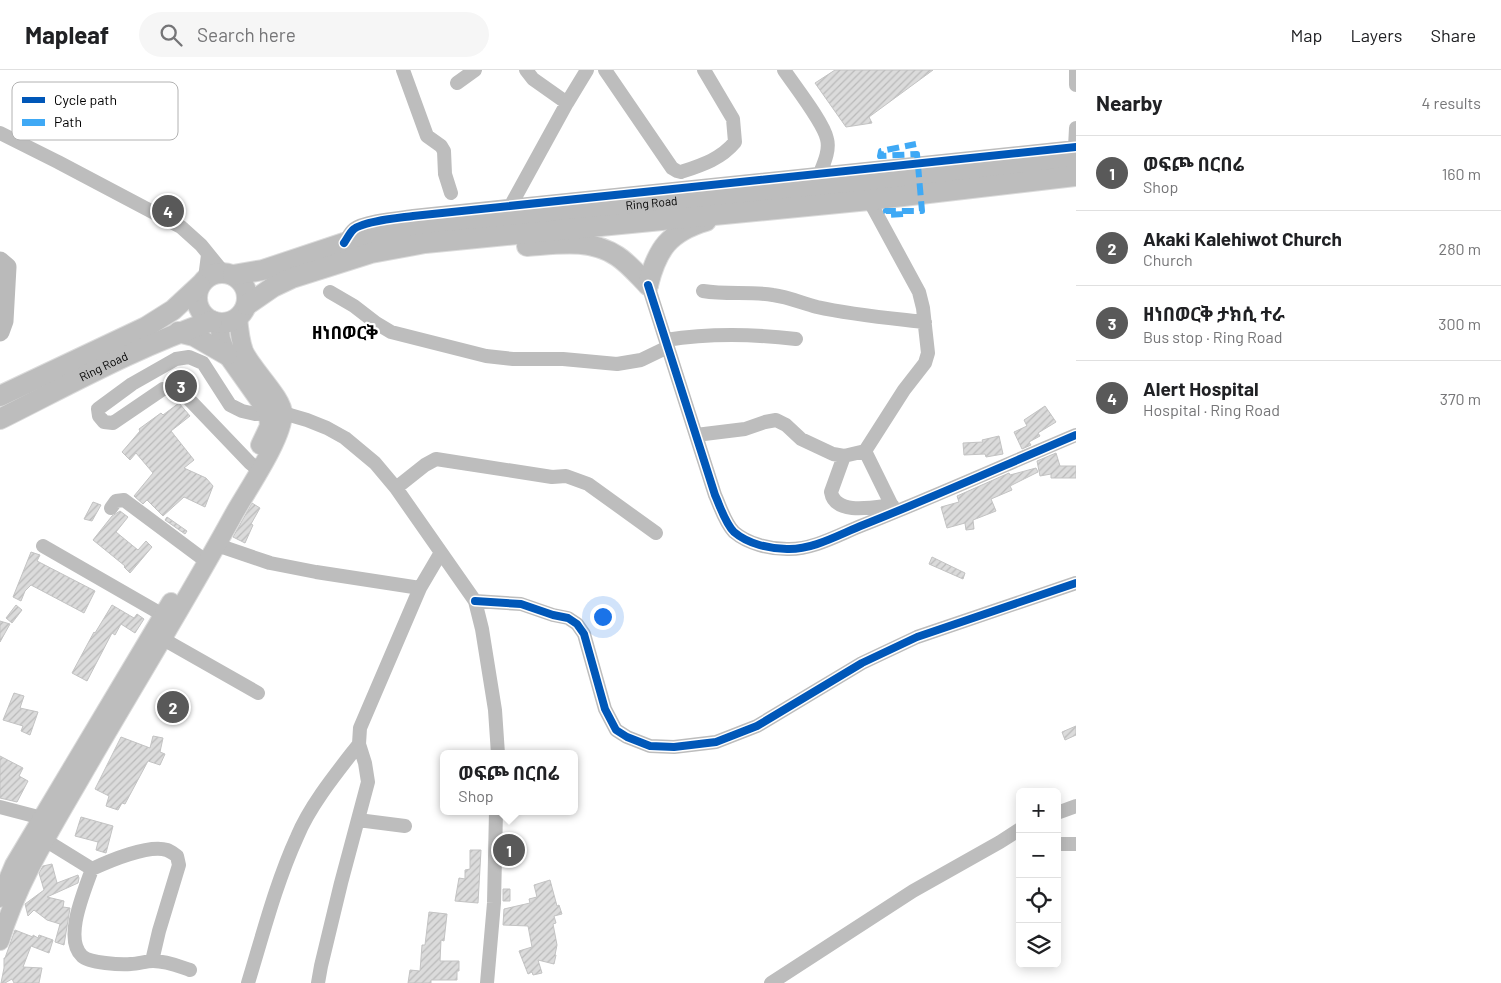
<!DOCTYPE html>
<meta charset="utf-8">
<style>
body{margin:0;font-family:Barlow,"Noto Sans Ethiopic",sans-serif;background:#f6f6f6;color:#202124}
.controls{position:absolute;right:15px;bottom:15px;display:grid;overflow:hidden;border-radius:8px;box-shadow:0 2px 12px #0003}
.controls button{width:45px;height:45px;display:grid;place-items:center;padding:0;border:0;border-bottom:1px solid #e0e0e0;background:#fff;color:#202124;font:25px sans-serif}
.you{position:absolute;left:602px;top:546px;width:18px;height:18px;margin:-12px;border:4px solid #fff;border-radius:50%;background:#1a73e8;box-shadow:0 0 0 8px #1a73e833}
.badge{display:grid;place-items:center;width:32px;height:32px;border-radius:50%;background:#595959;color:#fff;font-size:16px;font-weight:700}
.pin{position:absolute;translate:-50% -50%;border:2px solid #fff;box-shadow:0 1px 5px #0006}
.popup{position:absolute;left:440px;top:680px;width:138px;height:65px;box-sizing:border-box;display:grid;place-content:center;border-radius:8px;background:#fff;filter:drop-shadow(0 1px 4px #0005);font-size:16px;white-space:nowrap;color:#757577}
.popup b{font-size:19px;color:#202124}
.popup::after{content:'';position:absolute;left:50%;top:100%;margin-left:-10px;border:10px solid transparent;border-top-color:#fff}
.list{margin:0;padding:0;list-style:none}
h2{display:flex;justify-content:space-between;align-items:center;height:65px;margin:0;padding:0 20px;font-size:21px}
h2 small{font-size:16px;font-weight:400;color:#757577}
.list li{display:grid;grid-template-columns:32px 1fr auto;gap:15px;align-items:center;box-sizing:border-box;height:75px;padding:0 20px;border-top:1px solid #e0e0e0}
.list b{display:block;font-size:19px;white-space:nowrap}
.list p{margin:0;font-size:16px;white-space:nowrap;color:#757577}
.list em{font-size:16px;font-style:normal;color:#757577}
.icon{flex:none;width:28px;height:28px;fill:none;stroke:currentColor;stroke-width:2;stroke-linecap:round;stroke-linejoin:round}
.map{position:relative;flex:none;width:1076px;height:913px;overflow:hidden}
header{display:flex;align-items:center;gap:30px;box-sizing:border-box;height:70px;padding:0 25px;background:#fff;border-bottom:1px solid #e0e0e0}
header strong{font-size:24px}
nav{display:flex;gap:28px;margin-inline-start:auto;font-size:18px}
.search{width:350px;height:45px;background:#f6f6f6;display:flex;align-items:center;gap:12px;box-sizing:border-box;padding:0 18px;border-radius:28px;color:#757577;font-size:19px}
main{display:flex}
aside{flex:1;background:#fff}
.map>svg:first-child{display:block}
.lines{fill:none;stroke-linecap:round;stroke-linejoin:round}
.river{stroke:#bababa;stroke-width:19}
.building{fill:url(#building-hatch);stroke:#c3c3c3}
.major-casing{stroke:#dbdbdb;stroke-width:20}
.highway-casing{stroke:#dbdbdb;stroke-width:22}
.minor{stroke:#bdbdbd;stroke-width:14}
.major{stroke:#bdbdbd;stroke-width:18}
.highway{stroke:#bdbdbd;stroke-width:20}
.quiet{stroke:#3fa9f5;stroke-width:6;stroke-dasharray:12 6;stroke-linecap:butt}
.cycleway-casing{stroke:#fff;stroke-width:11}
.cycleway{stroke:#0057b8;stroke-width:8}
.labels{text-anchor:middle;stroke-width:4.5;stroke-linejoin:round;paint-order:stroke}
.street-label{font-size:12px;fill:#000;stroke:#fff}
.district-label{font-size:18px;font-weight:bold;fill:#000;stroke:#fff}
.key{fill:#fff;stroke:#b2b2b2;stroke-width:1}
.key-label{font-size:14px;fill:#000}
</style>
<header>
<strong>Mapleaf</strong>
<div class="search"><svg class="icon" aria-label="search" viewBox="0 0 24 24"><circle cx="10" cy="10" r="6"/><path d="M15 15l6 6"/></svg>Search here</div>
<nav><a>Map</a><a>Layers</a><a>Share</a></nav>
</header>
<main>
<div class="map">
<svg width="1076" height="913" viewBox="0 0 1076 913">
<defs>
<pattern id="building-hatch" width="6" height="6" patternUnits="userSpaceOnUse" patternTransform="scale(1.25)"><rect width="6" height="6" fill="#dbdbdb"/><path d="M-1 1l2-2M0 6l6-6M5 7l2-2" fill="none" stroke="#bababa"/></pattern>
</defs>
<rect width="100%" height="100%" fill="#fff"/>
<g class="lines">
<path class="river" d="M 0,191 L 7,197 L 4,251 L 0,262"/>
</g>
<path class="building" d="M 835,0 L 933,0 L 869,47 L 872,53 L 846,57 L 815,13 Z
M 179,333 L 190,346 L 171,361 L 194,390 L 184,398 L 206,408 L 213,416 L 205,437 L 184,427 L 163,446 L 147,430 L 143,434 L 134,426 L 153,403 L 136,383 L 130,390 L 122,382 L 140,361 L 139,359 L 161,343 L 163,345 Z
M 1045,336 L 1056,352 L 1038,363 L 1040,366 L 1029,372 L 1031,375 L 1022,379 L 1014,362 L 1027,356 L 1024,350 Z
M 999,366 L 1003,384 L 986,387 L 985,384 L 964,385 L 963,373 L 983,372 L 982,370 Z
M 1056,383 L 1060,396 L 1076,396 L 1076,408 L 1051,408 L 1051,404 L 1040,406 L 1037,391 Z
M 1036,398 L 1038,402 L 1010,416 L 1012,420 L 991,429 L 996,441 L 973,450 L 974,459 L 966,460 L 965,453 L 947,458 L 941,437 L 959,432 L 957,426 L 1009,403 L 1010,405 Z
M 93,432 L 101,435 L 92,451 L 84,449 Z
M 252,433 L 260,438 L 251,454 L 253,455 L 245,473 L 233,467 Z
M 120,441 L 128,447 L 116,462 L 138,480 L 146,471 L 152,477 L 130,503 L 124,497 L 125,496 L 93,470 L 112,446 Z
M 167,447 L 187,461 L 185,464 L 165,450 Z
M 31,482 L 40,485 L 37,491 L 95,521 L 84,543 L 31,515 L 25,521 L 21,531 L 13,527 Z
M 932,487 L 965,503 L 963,509 L 929,494 Z
M 16,535 L 22,540 L 12,553 L 6,548 Z
M 112,535 L 134,548 L 137,544 L 144,549 L 135,563 L 121,554 L 115,565 L 112,563 L 87,611 L 72,603 L 94,562 L 95,563 Z
M 0,551 L 10,554 L 0,572 Z
M 14,623 L 24,626 L 20,638 L 38,642 L 30,665 L 21,661 L 23,656 L 3,650 Z
M 1076,656 L 1076,665 L 1065,670 L 1062,662 Z
M 153,666 L 163,668 L 160,682 L 165,684 L 160,695 L 148,691 L 125,734 L 122,733 L 118,740 L 106,736 L 109,726 L 95,719 L 121,667 L 150,678 Z
M 0,686 L 23,698 L 19,706 L 28,711 L 17,732 L 0,728 Z
M 81,747 L 113,756 L 106,783 L 96,780 L 98,772 L 75,766 Z
M 470,780 L 481,780 L 478,833 L 455,831 L 459,808 L 465,809 L 465,800 L 470,799 Z
M 52,794 L 57,813 L 78,805 L 79,808 L 78,813 L 47,827 L 64,831 L 63,837 L 70,838 L 64,875 L 55,872 L 60,854 L 47,850 L 34,840 L 28,846 L 25,834 L 44,820 L 39,803 L 43,796 Z
M 550,810 L 557,836 L 559,835 L 562,844 L 554,846 L 556,853 L 553,854 L 557,875 L 555,885 L 556,885 L 554,894 L 538,890 L 542,903 L 533,905 L 532,902 L 528,904 L 519,881 L 532,877 L 528,856 L 503,855 L 504,839 L 530,833 L 529,829 L 537,827 L 534,815 Z
M 503,819 L 510,819 L 510,831 L 503,831 Z
M 429,842 L 447,844 L 444,871 L 441,870 L 440,891 L 459,891 L 459,901 L 457,901 L 457,910 L 431,910 L 431,913 L 408,913 L 410,900 L 420,901 L 422,875 L 425,875 Z
M 15,860 L 33,867 L 33,865 L 38,868 L 39,865 L 53,870 L 49,883 L 31,876 L 23,897 L 42,898 L 39,913 L 14,913 L 12,909 L 5,913 L 1,913 L 4,898 L 4,888 L 5,888 Z"/>
<g class="lines">
<g class="major-casing">
<path id="major" d="M 219,253 L 221,269 L 227,285 L 268,343 L 269,356 L 260,375
M 0,828 L 14,795 L 171,532
M 0,871 C 17,814 50,761 80,709 C 131,620 186,532 235,442 C 248,419 283,368 283,344 C 284,329 251,298 244,281 C 240,270 239,259 238,247"/>
</g>
<g class="highway-casing">
<g id="highway">
<path d="M 527,176 C 557,174 590,168 617,186 C 628,193 638,205 648,215"/>
<circle cx="222" cy="228" r="25"/>
<path id="s1" d="M 233,205 L 263,200 L 344,173 L 418,159 L 616,137 L 1076,91"/>
<path d="M 648,215 C 657,179 669,162 706,151"/>
<path d="M 247,235 L 273,217 L 292,208 L 371,183 L 425,173 L 869,130 L 1076,106"/>
<path d="M 178,262 L 194,266 L 227,285"/>
<path d="M 0,326 L 146,257 L 173,240 L 200,215"/>
<path id="s2" d="M 0,349 C 70,314 138,276 212,251"/>
</g>
</g>
<path class="minor" d="M 403,0 L 427,66 L 441,76 L 444,81 L 445,104 L 451,123
M 526,0 L 533,9 L 567,33
M 605,0 L 672,98 L 677,101 L 681,102 C 702,95 721,89 735,72 L 733,49 L 704,0
M 784,0 C 794,15 824,53 827,69 C 830,80 824,93 820,103
M 1076,0 L 1076,15
M 457,13 L 475,0
M 0,63 L 58,92 L 181,157 L 201,175 L 223,202
M 1075,77 L 1076,58
M 511,135 L 567,33 L 587,0
M 344,173 C 347,169 350,162 354,159 C 364,151 399,148 413,146 L 1076,77
M 205,208 L 208,185
M 648,215 L 715,425 C 720,436 725,453 734,462 C 748,474 770,479 787,479 C 813,480 840,464 863,455 C 934,427 1005,395 1076,365
M 703,221 C 727,225 750,221 773,225 C 788,227 802,233 817,237 C 852,245 889,248 925,252
M 330,222 L 354,236 L 376,253 L 391,262 L 486,286 L 513,289 L 563,289 L 617,294 L 641,290 L 668,277
M 666,270 C 710,263 753,264 796,269
M 696,365 L 745,359 L 765,352 L 776,350 L 786,355 L 801,369 L 833,384 L 844,386 L 865,381 L 904,320 L 925,293 L 928,283 L 923,238 L 919,222 L 869,130
M 865,381 L 895,442
M 844,386 L 831,422 C 835,446 875,437 892,435
M 259,400 L 250,393 L 183,323 L 173,319 L 163,319 L 113,353 L 104,352 L 99,346 L 98,339 L 132,314 L 176,289 L 189,287 L 203,293 L 230,335 L 242,341 L 255,344 L 283,343 L 307,350 L 327,358 L 345,368 L 375,393 L 396,418 L 475,531 L 482,559 L 495,640 L 498,684
M 396,418 L 425,395 L 436,389 L 552,407 L 566,406 L 588,414 L 656,463
M 111,438 L 116,431 L 124,430 L 199,486
M 217,475 L 270,493 L 316,502 L 420,518
M 43,476 L 163,545
M 475,531 L 521,534 L 553,545 L 568,548 L 577,554 L 584,564 L 605,639 L 616,660 L 627,667 L 650,676 L 674,677 L 716,672 L 757,656 L 862,593 L 917,567 L 1076,513
M 163,569 L 258,623
M 0,737 L 42,748
M 1057,743 L 1076,736
M 358,750 L 405,756
M 45,770 L 92,799
M 1057,774 L 1076,774
M 152,891 L 159,861 L 179,795 L 177,786 C 174,784 170,781 167,780 C 149,774 109,791 92,799 C 85,820 63,868 82,886 C 89,893 121,895 131,894 C 138,894 146,891 153,891 C 167,891 178,896 190,900
M 248,913 C 263,864 276,813 297,767 C 310,735 338,701 359,674
M 318,913 L 321,896 L 341,813 L 368,712 L 365,693 L 359,674 L 360,658 L 420,518 L 440,484
M 487,913 L 494,833 L 496,741
M 771,913 L 913,821 L 1000,772 L 1020,759"/>
<use href="#major" class="major"/>
<use href="#highway" class="highway"/>
<path class="quiet" d="M 903,144 L 887,145 L 886,141 L 922,141 L 917,84 L 880,86 L 881,81 L 916,74"/>
<g class="cycleway-casing">
<path id="cycleway" d="M 344,173 C 347,169 350,162 354,159 C 364,151 399,148 413,146 L 1076,77
M 648,215 L 715,425 C 720,436 725,453 734,462 C 748,474 770,479 787,479 C 813,480 840,464 863,455 C 934,427 1005,395 1076,365
M 475,531 L 521,534 L 553,545 L 568,548 L 577,554 L 584,564 L 605,639 L 616,660 L 627,667 L 650,676 L 674,677 L 716,672 L 757,656 L 862,593 L 917,567 L 1076,513"/>
</g>
<use href="#cycleway" class="cycleway"/>
</g>
<g class="labels">
<g class="street-label">
<text dy="4" stroke="none"><textPath href="#s1" startOffset="426">Ring Road</textPath></text>
<text dy="4" stroke="none"><textPath href="#s2" startOffset="116">Ring Road</textPath></text>
</g>
<g class="district-label">
<text x="345" y="269">ዘነበወርቅ</text>
</g>
</g>
<rect x="12" y="12" width="166" height="58" rx="8" class="key"/>
<rect x="22" y="27" width="23" height="6" fill="#0057b8"/>
<rect x="22" y="49" width="23" height="7" fill="#3fa9f5"/>
<g class="key-label">
<text x="54" y="35">Cycle path</text>
<text x="54" y="57">Path</text>
</g>
</svg>
<div class="controls">
<button>+</button>
<button>−</button>
<button><svg class="icon" aria-label="locate" viewBox="0 0 24 24"><circle cx="12" cy="12" r="6"/><path d="M12 2v4M12 18v4M2 12h4M18 12h4"/></svg></button>
<button><svg class="icon" aria-label="layers" viewBox="0 0 24 24"><path d="M12 4l9 5-9 5-9-5zM3 14l9 5 9-5"/></svg></button>
</div>
<div class="you"></div>
<div class="pin badge" style="left:509px;top:780px">1</div>
<div class="popup"><b>ወፍጮ በርበሬ</b>Shop</div>
<div class="pin badge" style="left:173px;top:637px">2</div>
<div class="pin badge" style="left:181px;top:316px">3</div>
<div class="pin badge" style="left:168px;top:141px">4</div>
</div>
<aside>
<h2>Nearby<small>4 results</small></h2>
<ul class="list">
<li><span class="badge">1</span><div><b>ወፍጮ በርበሬ</b><p>Shop</p></div><em>160 m</em></li>
<li><span class="badge">2</span><div><b>Akaki Kalehiwot Church</b><p>Church</p></div><em>280 m</em></li>
<li><span class="badge">3</span><div><b>ዘነበወርቅ ታክሲ ተራ</b><p>Bus stop · Ring Road</p></div><em>300 m</em></li>
<li><span class="badge">4</span><div><b>Alert Hospital</b><p>Hospital · Ring Road</p></div><em>370 m</em></li>
</ul>
</aside>
</main>
